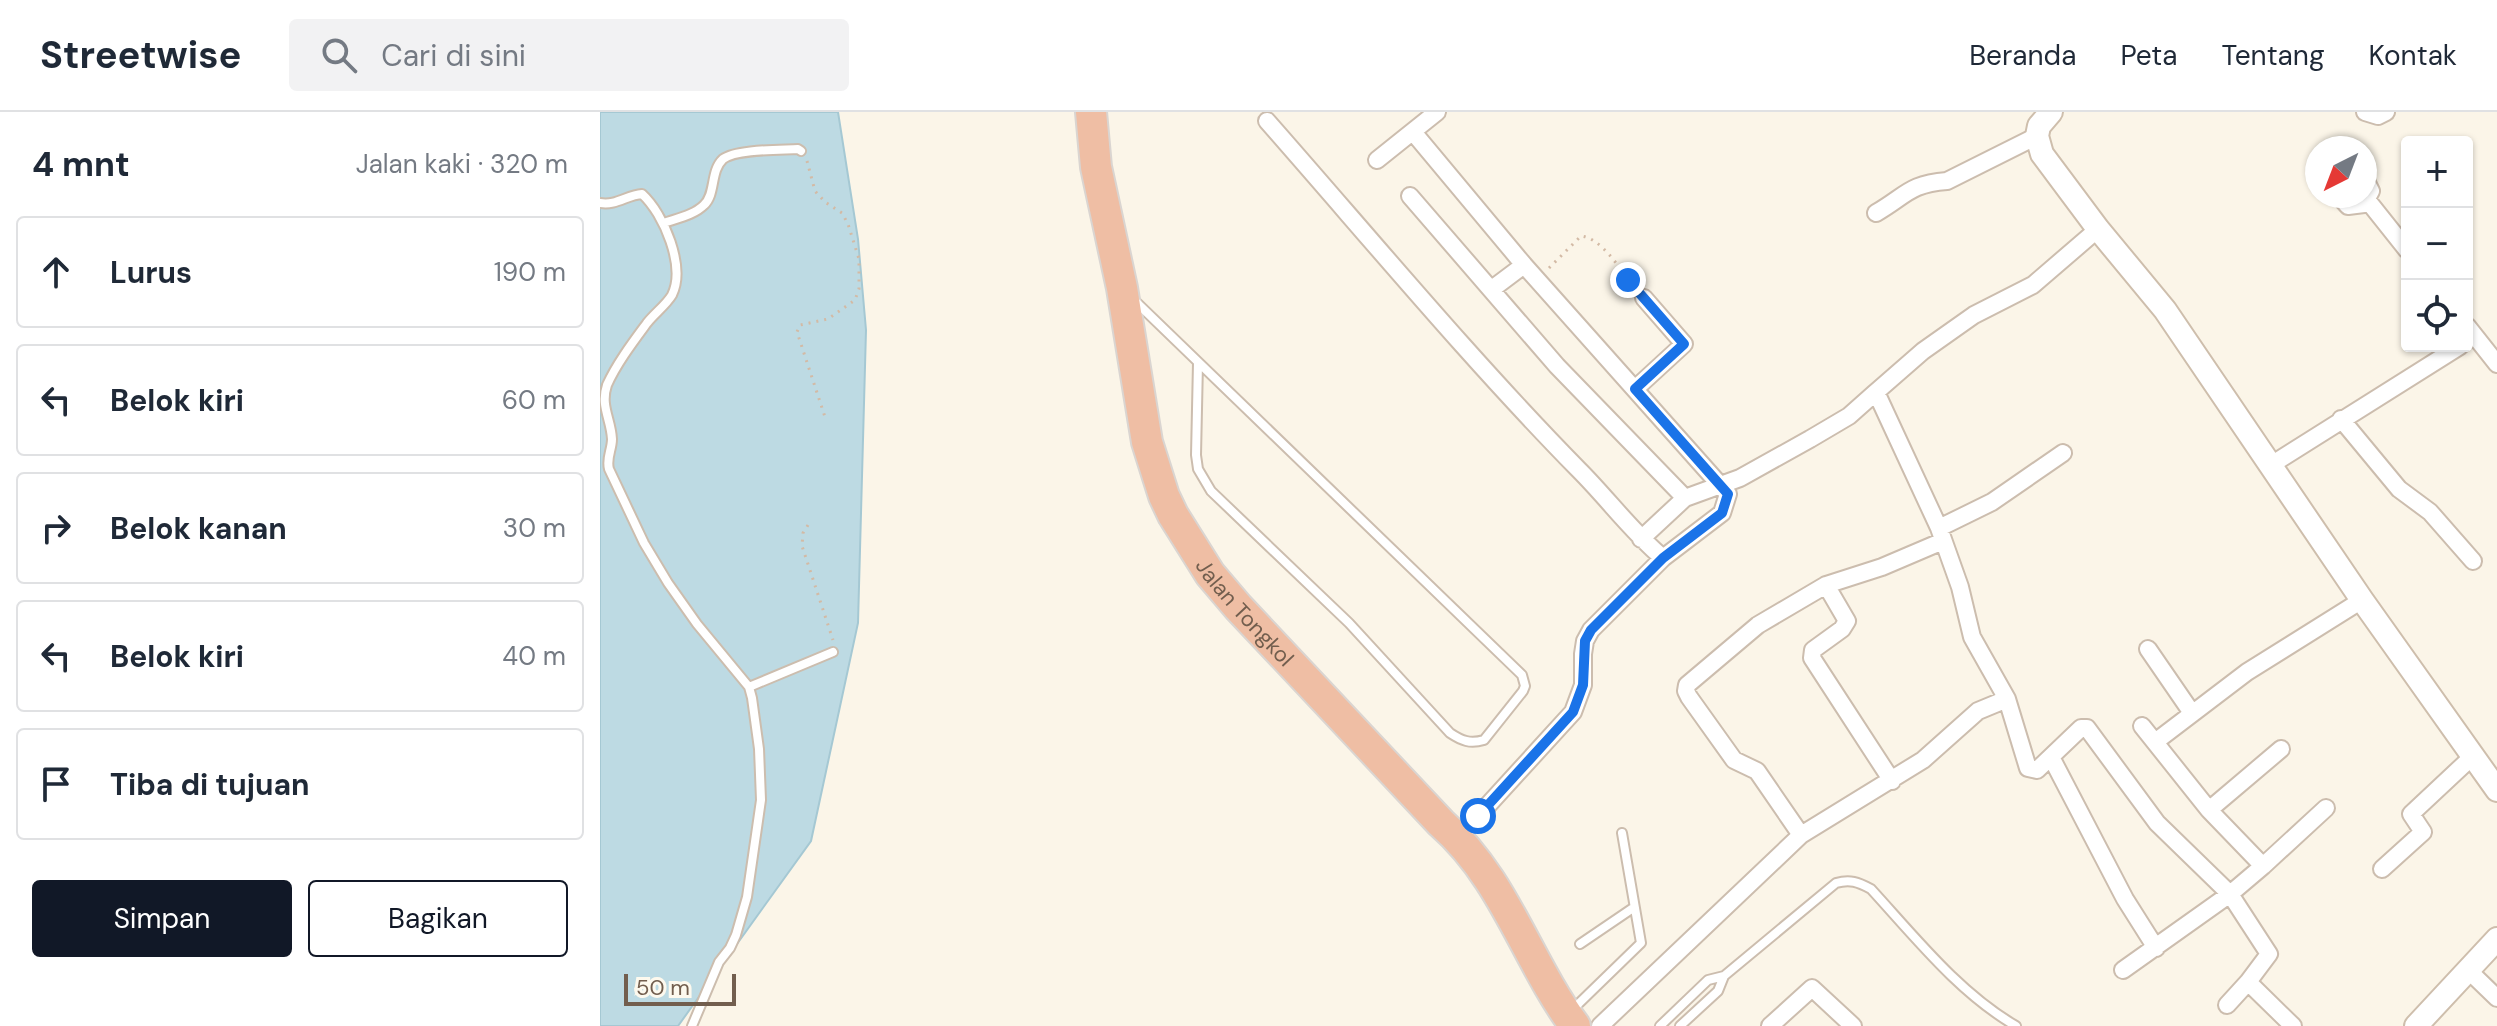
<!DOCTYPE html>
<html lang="id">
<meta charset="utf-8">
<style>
body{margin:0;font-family:"DM Sans",sans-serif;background:#f2f2f3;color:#1f2937}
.controls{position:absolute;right:24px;top:24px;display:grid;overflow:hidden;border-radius:8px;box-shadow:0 2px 6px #0004}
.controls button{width:72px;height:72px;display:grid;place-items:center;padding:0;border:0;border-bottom:2px solid #e0e1e3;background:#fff;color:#1f2937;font:40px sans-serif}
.compass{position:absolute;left:1705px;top:24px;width:72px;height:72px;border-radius:50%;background:#fff;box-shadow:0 2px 6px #0004;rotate:222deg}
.scale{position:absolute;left:24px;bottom:20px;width:112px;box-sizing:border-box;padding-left:8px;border:4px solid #725e4e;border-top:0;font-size:22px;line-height:28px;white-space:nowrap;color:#725e4e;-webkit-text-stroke:6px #fdf9ee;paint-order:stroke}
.stop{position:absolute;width:24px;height:24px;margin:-18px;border:6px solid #1a73e8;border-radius:50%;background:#fff}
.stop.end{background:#1a73e8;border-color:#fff;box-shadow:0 2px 8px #0008}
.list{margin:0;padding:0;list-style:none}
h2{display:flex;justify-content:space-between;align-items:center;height:104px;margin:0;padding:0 32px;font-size:34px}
h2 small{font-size:26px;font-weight:400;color:#747a83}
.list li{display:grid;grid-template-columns:52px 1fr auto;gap:24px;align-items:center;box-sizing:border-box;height:112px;margin:0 16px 16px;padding:0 16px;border:2px solid #e0e1e3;border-radius:8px}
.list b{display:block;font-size:30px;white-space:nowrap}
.list em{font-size:26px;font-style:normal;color:#747a83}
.actions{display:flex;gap:16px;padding:24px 32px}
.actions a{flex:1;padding:18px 0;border:2px solid #111827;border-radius:8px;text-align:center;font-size:28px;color:#111827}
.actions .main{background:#111827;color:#fff}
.icon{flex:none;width:44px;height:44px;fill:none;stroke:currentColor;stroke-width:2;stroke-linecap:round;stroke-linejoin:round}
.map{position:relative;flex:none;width:1897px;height:914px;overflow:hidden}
header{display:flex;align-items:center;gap:48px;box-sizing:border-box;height:112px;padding:0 40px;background:#fff;border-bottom:2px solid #e0e1e3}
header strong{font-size:38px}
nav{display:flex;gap:44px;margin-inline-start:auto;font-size:28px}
.search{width:560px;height:72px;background:#f2f2f3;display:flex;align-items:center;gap:20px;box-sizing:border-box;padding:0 28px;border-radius:8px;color:#747a83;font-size:30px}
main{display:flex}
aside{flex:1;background:#fff}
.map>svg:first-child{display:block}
.water{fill:#bddae3;stroke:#a5c8d3;stroke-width:2}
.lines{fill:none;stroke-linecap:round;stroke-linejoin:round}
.lane-casing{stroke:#ccbdae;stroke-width:12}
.street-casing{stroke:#ccbdae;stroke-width:20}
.secondary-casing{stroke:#cebeac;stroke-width:26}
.highway-casing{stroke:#dad5d1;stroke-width:34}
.path{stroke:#d3baa5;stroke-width:3;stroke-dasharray:2 6;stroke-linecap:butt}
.lane{stroke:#fff;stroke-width:8}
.street{stroke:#fff;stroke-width:16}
.secondary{stroke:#fff;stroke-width:22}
.highway{stroke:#efbea4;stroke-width:30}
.route{stroke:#1a73e8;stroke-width:10}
.labels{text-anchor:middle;stroke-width:8;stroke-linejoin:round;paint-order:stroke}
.street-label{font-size:22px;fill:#725e4e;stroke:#fdf9ee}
</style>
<header>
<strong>Streetwise</strong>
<div class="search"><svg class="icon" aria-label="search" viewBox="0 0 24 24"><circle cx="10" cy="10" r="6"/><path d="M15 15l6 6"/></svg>Cari di sini</div>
<nav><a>Beranda</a><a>Peta</a><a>Tentang</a><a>Kontak</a></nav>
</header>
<main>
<aside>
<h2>4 mnt<small>Jalan kaki · 320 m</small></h2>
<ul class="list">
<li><svg class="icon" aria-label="ahead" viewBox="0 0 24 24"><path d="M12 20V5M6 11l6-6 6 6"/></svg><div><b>Lurus</b></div><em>190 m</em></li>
<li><svg class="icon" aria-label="left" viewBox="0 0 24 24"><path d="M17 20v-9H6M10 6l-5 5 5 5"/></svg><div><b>Belok kiri</b></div><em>60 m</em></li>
<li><svg class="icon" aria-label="right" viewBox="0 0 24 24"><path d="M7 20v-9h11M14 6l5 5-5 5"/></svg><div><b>Belok kanan</b></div><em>30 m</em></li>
<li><svg class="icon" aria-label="left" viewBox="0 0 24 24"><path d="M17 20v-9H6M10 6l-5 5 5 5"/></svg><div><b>Belok kiri</b></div><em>40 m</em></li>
<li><svg class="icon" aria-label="arrive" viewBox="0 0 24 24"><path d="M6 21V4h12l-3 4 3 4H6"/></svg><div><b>Tiba di tujuan</b></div></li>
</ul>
<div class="actions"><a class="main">Simpan</a><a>Bagikan</a></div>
</aside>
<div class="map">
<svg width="1897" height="914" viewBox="0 0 1897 914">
<rect width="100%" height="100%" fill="#fbf5e8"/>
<path class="water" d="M 0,0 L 238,0 L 258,127 L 266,218 L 258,511 L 211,729 L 78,914 L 0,914 Z"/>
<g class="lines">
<g class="lane-casing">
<path id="lane" d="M 0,91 C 16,94 27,83 42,82 C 64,102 86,155 72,183 C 66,193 54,202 47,211 C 33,230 17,251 7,273 C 0,294 11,307 12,327 C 12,338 6,346 9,357 L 44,431 L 68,471 L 97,512 L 149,575 L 152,586 L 159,637 L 161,688 L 147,785 L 136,823 L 130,836 L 119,850 L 92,914
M 64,111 C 78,106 94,103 104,93 C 116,82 110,59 123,47 C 136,37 181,38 198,37 L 201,39
M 534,188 L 922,563 L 925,574 L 923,579 L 884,628 C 870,632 862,629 850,621 L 749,511 L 611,379 L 598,357 L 596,343 L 598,251
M 149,575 L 233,540
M 980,832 L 1033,796
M 971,899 L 1041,831 L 1022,721
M 1060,914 L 1108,868 L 1124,864 L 1236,771 C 1250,767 1258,770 1271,777 C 1315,825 1359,881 1416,914
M 1080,914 L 1118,879 L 1124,864"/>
</g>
<g class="street-casing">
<path id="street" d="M 1765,0 L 1778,4 L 1786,0
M 667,9 C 770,126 870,247 979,358 C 1008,387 1032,420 1063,446
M 813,20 L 924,153 L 1128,382 L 1122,401 L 1063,446 L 991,518 L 985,529 L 983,542 L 983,573 L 973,600 L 858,726
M 777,48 L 837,0
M 810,84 L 957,254 L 1085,386
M 1739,84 L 1748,94 L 1764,92 L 1771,79 L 1765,67
M 1768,89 L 1807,138
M 1276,101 C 1307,83 1309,72 1347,69 L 1437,24
M 1498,117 L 1433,173 L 1374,203 L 1323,239 L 1276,280 L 1339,416 L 1360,475 L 1372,525 L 1407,587 L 1428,656 L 1437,658 L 1481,616 L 1487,616 L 1557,711 L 1630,782 L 1669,842 L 1648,870 L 1693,914
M 892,177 L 924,153
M 1867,214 L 1897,252
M 1035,277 L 1084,232 L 1044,186
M 1741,307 L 1799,377 L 1830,400 L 1873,449
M 1671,353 L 1860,234
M 1339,416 L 1392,390 L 1463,341
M 1041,427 L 1085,386 L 1140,366 L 1210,327 L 1249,304 L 1276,280
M 1226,473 L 1247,509 L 1242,517 L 1213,538 L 1212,546 L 1292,669
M 1548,537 L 1592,601
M 1555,630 L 1647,560 L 1762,488
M 1451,645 L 1525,787 L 1556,836
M 1609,698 L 1681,637
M 1201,723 L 1157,659 L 1134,648 L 1089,585 L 1086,579 L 1087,573 L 1158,513 L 1226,473 L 1282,455 L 1343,429
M 1663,754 L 1726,696
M 1782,757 L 1823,720 L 1811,702 L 1873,644
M 1523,858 L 1630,782 L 1663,754 L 1609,698 L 1542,614
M 1868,858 L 1897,886
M 1627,893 L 1648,870
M 1000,914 L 1201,723 L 1323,648 L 1378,599 L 1407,587
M 1170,914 L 1212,876 L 1253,914"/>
</g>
<g class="secondary-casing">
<path id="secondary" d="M 1451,0 L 1439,14 L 1437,24 L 1442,42 L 1498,117 L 1565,198 L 1762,488 L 1897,678
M 1816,914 L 1897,827"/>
</g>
<g class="highway-casing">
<g id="highway">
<path id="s1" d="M 491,0 L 496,55 L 522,176 L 547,330 L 564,384 L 573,403 L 610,462 L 638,495 L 841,711 C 905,767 926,848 975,914"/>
</g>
</g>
<path class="path" d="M 207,49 L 215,79 L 225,90 L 242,101 L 248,112 L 259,147 L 259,177 L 255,188 L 228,207 L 200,213 L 197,220 L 225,305
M 949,156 L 981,124 C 1002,126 1020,158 1034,174
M 208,413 L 203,421 L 202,434 L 233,528"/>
<use href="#lane" class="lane"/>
<use href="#street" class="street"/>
<use href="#secondary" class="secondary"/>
<use href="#highway" class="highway"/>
</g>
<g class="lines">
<path class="route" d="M 878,704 L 973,600 L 983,573 L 985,529 L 991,518 L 1063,446 L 1122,401 L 1128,382 L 1035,277 L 1084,232 L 1028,168"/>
</g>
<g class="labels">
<g class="street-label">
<text dy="8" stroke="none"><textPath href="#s1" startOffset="534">Jalan Tongkol</textPath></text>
</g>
</g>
</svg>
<div class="controls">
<button>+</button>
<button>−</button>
<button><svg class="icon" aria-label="locate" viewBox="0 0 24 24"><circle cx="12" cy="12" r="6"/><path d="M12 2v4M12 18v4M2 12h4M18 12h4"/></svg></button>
</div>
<svg class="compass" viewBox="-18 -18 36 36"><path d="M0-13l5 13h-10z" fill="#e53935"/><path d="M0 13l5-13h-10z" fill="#747a83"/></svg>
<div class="scale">50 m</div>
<div class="stop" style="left:878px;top:704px"></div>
<div class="stop end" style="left:1028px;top:168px"></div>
</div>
</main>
